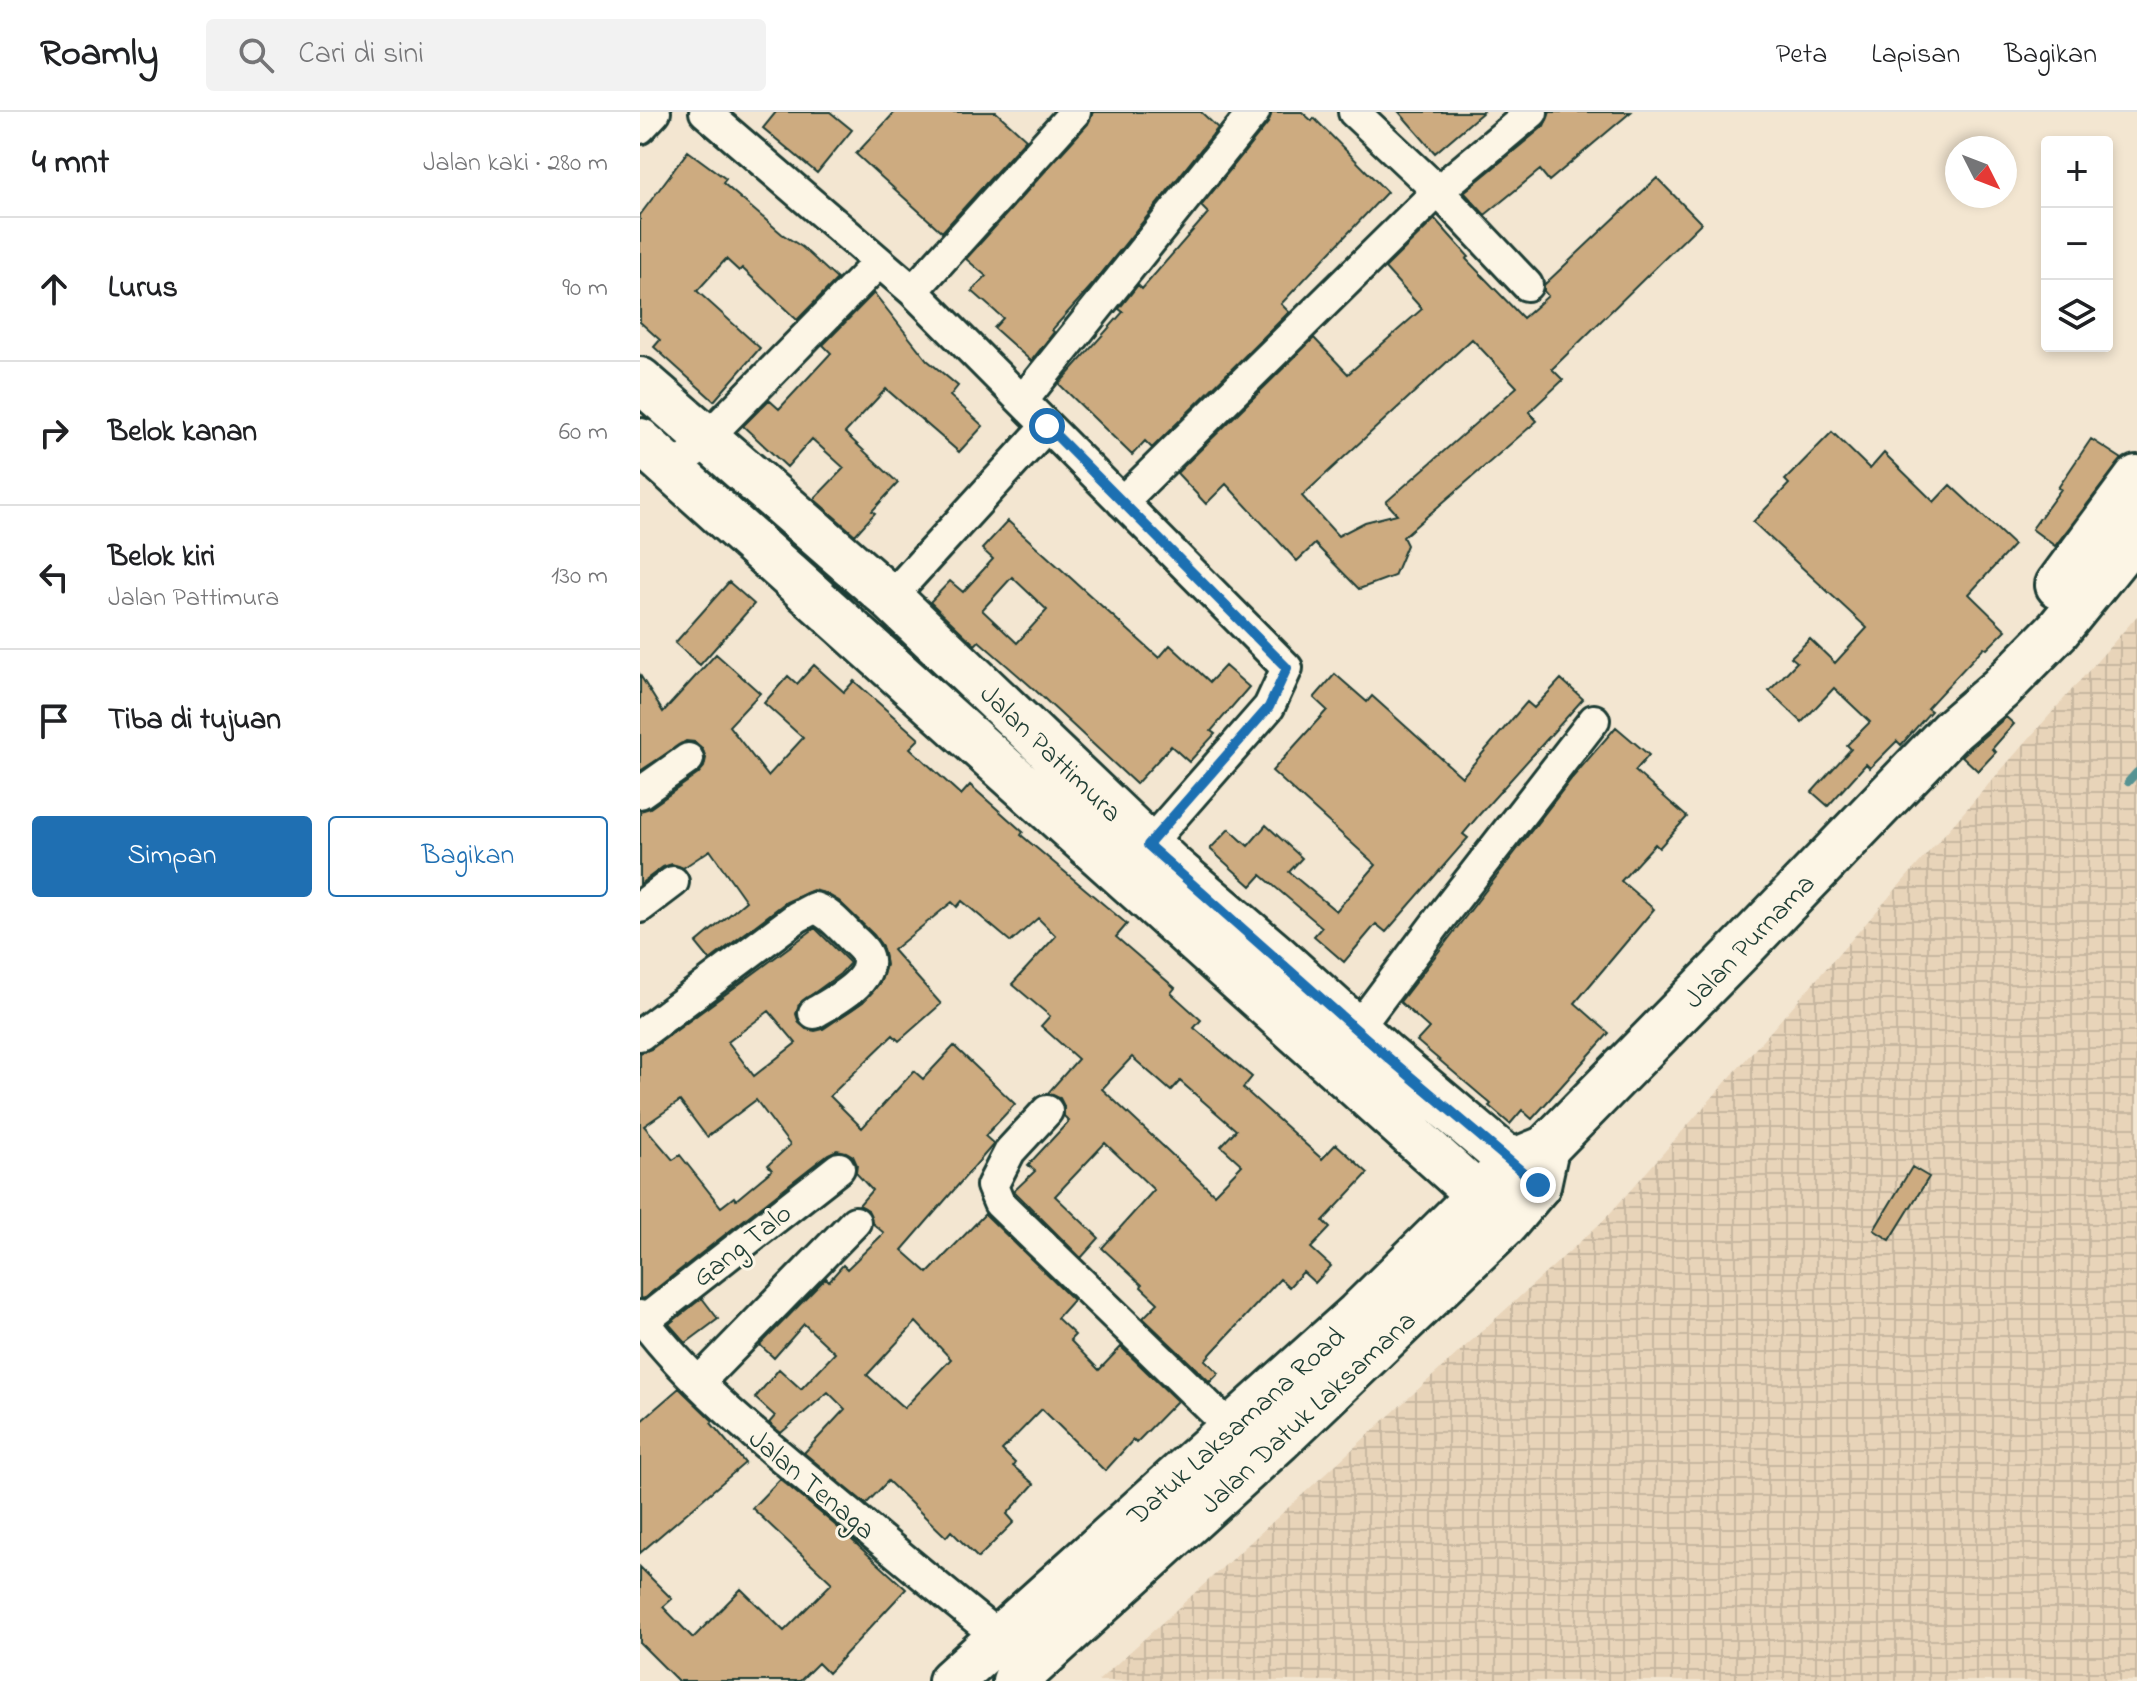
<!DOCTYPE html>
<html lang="id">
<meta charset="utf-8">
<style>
body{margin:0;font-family:"Indie Flower",sans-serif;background:#f2f2f2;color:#202124}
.controls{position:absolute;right:24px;top:24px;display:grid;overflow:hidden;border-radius:8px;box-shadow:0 4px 12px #0003}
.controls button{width:72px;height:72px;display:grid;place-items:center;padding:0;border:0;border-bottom:2px solid #e0e0e0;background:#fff;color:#202124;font:40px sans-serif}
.compass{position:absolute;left:1305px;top:24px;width:72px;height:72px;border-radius:50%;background:#fff;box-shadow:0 4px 12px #0003;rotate:132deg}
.stop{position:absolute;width:24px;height:24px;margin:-18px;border:6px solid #1f6fb2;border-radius:50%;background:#fff}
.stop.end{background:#1f6fb2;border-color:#fff;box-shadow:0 2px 8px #0008}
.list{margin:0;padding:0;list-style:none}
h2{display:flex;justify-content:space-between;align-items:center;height:104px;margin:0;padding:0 32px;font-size:34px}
h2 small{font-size:26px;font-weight:400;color:#757577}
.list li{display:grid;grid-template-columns:52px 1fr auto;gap:24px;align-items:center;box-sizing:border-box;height:144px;padding:0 32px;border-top:2px solid #e0e0e0}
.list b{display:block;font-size:30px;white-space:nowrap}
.list p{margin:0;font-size:26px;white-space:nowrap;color:#757577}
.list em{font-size:26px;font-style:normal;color:#757577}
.actions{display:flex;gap:16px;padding:24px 32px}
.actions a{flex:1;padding:18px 0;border:2px solid #1f6fb2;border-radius:8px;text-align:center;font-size:28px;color:#1f6fb2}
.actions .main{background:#1f6fb2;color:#fff}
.icon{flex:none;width:44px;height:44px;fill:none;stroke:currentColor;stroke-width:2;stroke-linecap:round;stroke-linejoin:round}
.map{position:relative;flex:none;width:1497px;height:1569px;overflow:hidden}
header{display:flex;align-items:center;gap:48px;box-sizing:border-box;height:112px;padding:0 40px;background:#fff;border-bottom:2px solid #e0e0e0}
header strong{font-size:38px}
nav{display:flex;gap:44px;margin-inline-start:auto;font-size:28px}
.search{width:560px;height:72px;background:#f2f2f2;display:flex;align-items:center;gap:20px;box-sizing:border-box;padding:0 28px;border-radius:8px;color:#757577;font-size:30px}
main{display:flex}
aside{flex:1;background:#fff}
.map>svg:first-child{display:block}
.industrial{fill:url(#industrial-grid)}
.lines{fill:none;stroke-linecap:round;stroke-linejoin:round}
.stream{stroke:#579393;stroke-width:8}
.building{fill:#cdab80;stroke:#1f3d34;stroke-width:2;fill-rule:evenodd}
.minor-casing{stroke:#1f3d34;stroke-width:36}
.primary-casing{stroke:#1f3d34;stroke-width:50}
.trunk-casing{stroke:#1f3d34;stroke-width:50}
.minor{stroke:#fcf5e5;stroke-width:30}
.primary{stroke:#fcf5e5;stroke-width:44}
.trunk{stroke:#fcf5e5;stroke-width:44}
.route{stroke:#1f6fb2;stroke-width:10}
.labels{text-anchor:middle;stroke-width:6;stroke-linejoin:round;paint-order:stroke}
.street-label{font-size:28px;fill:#1f3d34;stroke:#fcf5e5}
</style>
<header>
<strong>Roamly</strong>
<div class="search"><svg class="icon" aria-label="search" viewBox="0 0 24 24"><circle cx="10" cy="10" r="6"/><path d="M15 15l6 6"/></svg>Cari di sini</div>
<nav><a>Peta</a><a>Lapisan</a><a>Bagikan</a></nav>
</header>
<main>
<aside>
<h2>4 mnt<small>Jalan kaki · 280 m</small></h2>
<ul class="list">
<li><svg class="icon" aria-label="ahead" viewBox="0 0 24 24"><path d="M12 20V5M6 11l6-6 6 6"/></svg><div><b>Lurus</b></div><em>90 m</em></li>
<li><svg class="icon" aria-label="right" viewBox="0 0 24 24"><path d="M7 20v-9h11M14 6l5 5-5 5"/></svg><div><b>Belok kanan</b></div><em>60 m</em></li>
<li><svg class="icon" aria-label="left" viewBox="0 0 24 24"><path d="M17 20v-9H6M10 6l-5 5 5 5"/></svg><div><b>Belok kiri</b><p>Jalan Pattimura</p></div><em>130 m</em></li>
<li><svg class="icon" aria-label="arrive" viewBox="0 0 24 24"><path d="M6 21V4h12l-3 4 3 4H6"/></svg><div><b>Tiba di tujuan</b></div></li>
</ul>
<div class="actions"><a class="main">Simpan</a><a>Bagikan</a></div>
</aside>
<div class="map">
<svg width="1497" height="1569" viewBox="0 0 1497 1569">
<defs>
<pattern id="industrial-grid" width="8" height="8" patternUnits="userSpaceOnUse" patternTransform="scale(2)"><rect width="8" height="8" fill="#e8d4b9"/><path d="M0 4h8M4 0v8" fill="none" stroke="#c7b7a0"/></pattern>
</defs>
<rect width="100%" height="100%" fill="#f3e6d1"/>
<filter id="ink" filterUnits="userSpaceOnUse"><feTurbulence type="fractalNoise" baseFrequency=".0125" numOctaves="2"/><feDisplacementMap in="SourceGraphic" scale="16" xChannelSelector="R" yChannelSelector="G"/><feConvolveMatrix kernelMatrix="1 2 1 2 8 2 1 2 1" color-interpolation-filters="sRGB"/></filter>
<g filter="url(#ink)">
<path class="industrial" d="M 1497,504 L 1497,1569 L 458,1569 L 965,1107 Z"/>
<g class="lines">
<path class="stream" d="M 1488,670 L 1497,660"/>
</g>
<path class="building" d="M 136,0 L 190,0 L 212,18 L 177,61 L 123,16 Z
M 255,0 L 356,0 L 386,27 L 302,120 L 216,42 Z
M 453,0 L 561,0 L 578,16 L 453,172 L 412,218 L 414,220 L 391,249 L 354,216 L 363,206 L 332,179 L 346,164 L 326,147 L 448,12 Z
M 632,0 L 662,0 L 672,9 L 674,6 L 747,80 L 641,192 L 649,200 L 512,336 L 505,329 L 492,343 L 419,272 L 483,200 L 479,197 L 498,173 L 502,177 L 568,101 L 561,94 L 628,11 Z
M 759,0 L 843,0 L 795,41 Z
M 910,0 L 991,0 L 909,69 L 900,58 L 845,103 L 824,80 L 904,14 Z
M 48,39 L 86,67 L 83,71 L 142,122 L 162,135 L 197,167 L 157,208 L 102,156 L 99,159 L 86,147 L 57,179 L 120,236 L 74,289 L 14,235 L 20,228 L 0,210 L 0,103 Z
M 1017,66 L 1061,111 L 912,257 L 923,268 L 889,300 L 897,309 L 763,425 L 767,433 L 754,464 L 719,477 L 675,432 L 657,449 L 586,372 L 566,392 L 537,361 L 674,226 L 708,262 L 782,197 L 745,156 L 795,107 L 829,145 L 826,147 L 883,206 L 908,184 L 904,179 L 904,173 ZM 832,227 L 877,275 L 746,390 L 757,402 L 725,410 L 698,424 L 662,384 Z
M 234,181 L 287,248 L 318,274 L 310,284 L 343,314 L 319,340 L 246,277 L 205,321 L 258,371 L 232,399 L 235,401 L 215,423 L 174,387 L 204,356 L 172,327 L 147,355 L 103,314 L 129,288 L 139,297 L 191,241 L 183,233 Z
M 1192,320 L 1230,357 L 1244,341 L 1294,390 L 1310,373 L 1374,433 L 1329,482 L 1366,518 L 1347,537 L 1344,535 L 1287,596 L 1291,599 L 1261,633 L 1257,629 L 1230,656 L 1226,652 L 1188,694 L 1172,680 L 1211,637 L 1207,633 L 1230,610 L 1194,576 L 1162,610 L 1129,579 L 1157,550 L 1151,545 L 1170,527 L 1195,551 L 1227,516 L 1113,410 L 1149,372 L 1145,368 Z
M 1451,327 L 1482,347 L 1415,434 L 1392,417 L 1421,377 L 1418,376 Z
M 368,409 L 519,546 L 530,533 L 570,570 L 585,554 L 609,575 L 571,619 L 575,622 L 549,650 L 531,634 L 496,672 L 395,578 L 339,529 L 335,533 L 290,490 L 310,469 L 323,480 L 353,447 L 342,437 ZM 372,465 L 407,498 L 377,531 L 342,498 Z
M 89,470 L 114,492 L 60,553 L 35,531 Z
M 76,542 L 120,581 L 89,614 L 128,664 L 163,626 L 124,591 L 148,564 L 157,572 L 174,553 L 204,580 L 214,569 L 279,627 L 270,636 L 321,683 L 330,673 L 383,720 L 381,723 L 487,812 L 476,825 L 535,876 L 531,881 L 561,908 L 554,916 L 612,965 L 603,976 L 682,1047 L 696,1032 L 728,1061 L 683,1109 L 690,1116 L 671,1136 L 691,1154 L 675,1171 L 663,1160 L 649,1175 L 640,1167 L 565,1248 L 579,1261 L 570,1270 L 503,1206 L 518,1191 L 501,1175 L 502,1173 L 462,1136 L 514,1078 L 465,1031 L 415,1084 L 459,1126 L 441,1146 L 374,1079 L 395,1059 L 388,1053 L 429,1009 L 424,1004 L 424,994 L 420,986 L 407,982 L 438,947 L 401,914 L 410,904 L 372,872 L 416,824 L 398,806 L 371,830 L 322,789 L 317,795 L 312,790 L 253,838 L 301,892 L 259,929 L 253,923 L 190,984 L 222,1016 L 274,959 L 283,967 L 314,934 L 375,992 L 345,1024 L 354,1032 L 352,1034 L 262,1138 L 288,1161 L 345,1102 L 433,1188 L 417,1206 L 435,1223 L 430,1228 L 459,1258 L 481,1235 L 537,1289 L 496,1331 L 493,1328 L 465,1359 L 402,1297 L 362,1338 L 375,1351 L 373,1354 L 394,1372 L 367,1402 L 374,1410 L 338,1446 L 311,1419 L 306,1425 L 248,1369 L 226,1392 L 164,1341 L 205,1297 L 188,1280 L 141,1321 L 129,1311 L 135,1304 L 115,1286 L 139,1257 L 161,1277 L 195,1241 L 164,1212 L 134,1246 L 120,1233 L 186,1166 L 189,1169 L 203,1153 L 207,1157 L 244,1121 L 232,1111 L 228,1098 L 219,1093 L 232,1078 L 216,1061 L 217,1053 L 213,1044 L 206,1040 L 197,1038 L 188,1042 L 3,1187 L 0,1186 L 0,941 L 11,937 L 175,816 L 210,851 L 200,862 L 159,892 L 156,902 L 159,911 L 166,917 L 175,919 L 183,917 L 223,890 L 241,869 L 246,853 L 242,834 L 234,823 L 199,789 L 185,781 L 173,778 L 146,790 L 70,848 L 56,831 L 106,789 L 70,738 L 43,756 L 32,752 L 23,755 L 0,772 L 0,699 L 10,696 L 58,662 L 64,655 L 66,646 L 62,636 L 55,630 L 46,629 L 0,659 L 0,563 L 23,600 ZM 129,899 L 156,931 L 114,964 L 88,930 ZM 492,945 L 531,979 L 540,969 L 596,1018 L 581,1034 L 602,1053 L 574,1082 L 462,977 ZM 116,988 L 150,1033 L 128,1053 L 132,1058 L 96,1088 L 94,1085 L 81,1095 L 40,1043 L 33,1048 L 4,1014 L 40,989 L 67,1025 ZM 276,1210 L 311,1247 L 264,1296 L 227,1263 Z
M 695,562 L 727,590 L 732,584 L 822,665 L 887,590 L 894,596 L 921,567 L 943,587 L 839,703 L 823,722 L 828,726 L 746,820 L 736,812 L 704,850 L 674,824 L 682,815 L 621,763 L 611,774 L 570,737 L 589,717 L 608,734 L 626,713 L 662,746 L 649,760 L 696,799 L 736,753 L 632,659 L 687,598 L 674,586 Z
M 1366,605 L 1374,612 L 1352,637 L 1356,640 L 1338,659 L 1322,644 Z
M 976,615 L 1009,643 L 995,659 L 1047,705 L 1019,736 L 1015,732 L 981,769 L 1014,797 L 935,891 L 969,921 L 892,1007 L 882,998 L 870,1012 L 849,994 L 851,992 L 777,929 L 789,916 L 760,890 L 932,666 Z
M 1272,1055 L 1289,1065 L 1250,1128 L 1234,1118 Z
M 62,1186 L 78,1207 L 46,1231 L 29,1212 Z
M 39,1276 L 73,1309 L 71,1311 L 105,1351 L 0,1441 L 0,1310 Z
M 140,1367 L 201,1418 L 266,1477 L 188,1561 L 178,1551 L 160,1569 L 38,1569 L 0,1531 L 0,1455 L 32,1487 L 23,1495 L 53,1526 L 101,1477 L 144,1519 L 192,1471 L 112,1396 Z"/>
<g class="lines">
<g class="minor-casing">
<path id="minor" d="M 65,0 L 273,179 L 647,556 L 629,595 L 508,733
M 714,0 L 798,79 L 887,173
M 0,16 L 15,0
M 273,179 L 435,0
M 383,288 L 614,0
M 53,340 L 239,150
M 482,390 L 798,79 L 892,0
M 250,486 L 407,314
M 0,681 L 48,647
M 0,795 L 33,770
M 717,917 L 801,805 L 954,608
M 0,923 L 157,805 L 174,796 C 188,800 198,812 208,822 C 213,828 221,834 225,840 C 241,866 192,890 174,901
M 407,999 L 370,1039 L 352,1074 L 359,1091 L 591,1316
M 0,1204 C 50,1271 116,1324 180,1377 C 240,1427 299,1477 359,1525
M 4,1209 L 199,1056
M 59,1270 L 215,1110"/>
</g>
<g class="primary-casing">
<path id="primary" d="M 0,268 L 250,486 L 532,755 L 636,844 L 745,943 L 898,1073
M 0,329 L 837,1082 L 863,1110
M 1418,473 L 1497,366
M 906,1036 L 1105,833 L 1310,620 L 1360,577 L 1418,518 L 1497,420"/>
</g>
<g class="trunk-casing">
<path id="trunk" d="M 311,1569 L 718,1202 L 872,1050 L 906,1036
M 375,1569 L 639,1328 L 865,1112 L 898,1073 L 906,1036"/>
</g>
<use href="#minor" class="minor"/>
<use href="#primary" class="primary"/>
<use href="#trunk" class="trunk"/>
</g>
</g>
<g class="lines" filter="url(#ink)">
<path class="route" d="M 407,314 L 647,556 L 629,595 L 508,733 L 745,943 L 898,1073"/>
</g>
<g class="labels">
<g class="street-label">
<text transform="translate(412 640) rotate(44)" y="10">Jalan Pattimura</text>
<text transform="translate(1108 828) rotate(-46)" y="10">Jalan Purnama</text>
<text transform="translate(101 1132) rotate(-38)" y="10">Gang Talo</text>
<text transform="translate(667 1299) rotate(-43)" y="10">Jalan Datuk Laksamana</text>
<text transform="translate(595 1313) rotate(-42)" y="10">Datuk Laksamana Road</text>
<text transform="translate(173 1371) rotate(40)" y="10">Jalan Tenaga</text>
</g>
</g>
</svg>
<div class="controls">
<button>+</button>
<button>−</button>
<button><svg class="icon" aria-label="layers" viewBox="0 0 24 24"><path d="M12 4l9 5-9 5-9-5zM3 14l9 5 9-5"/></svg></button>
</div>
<svg class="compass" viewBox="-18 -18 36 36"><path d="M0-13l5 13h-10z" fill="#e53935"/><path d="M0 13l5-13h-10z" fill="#757577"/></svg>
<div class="stop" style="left:407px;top:314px"></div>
<div class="stop end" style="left:898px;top:1073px"></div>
</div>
</main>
